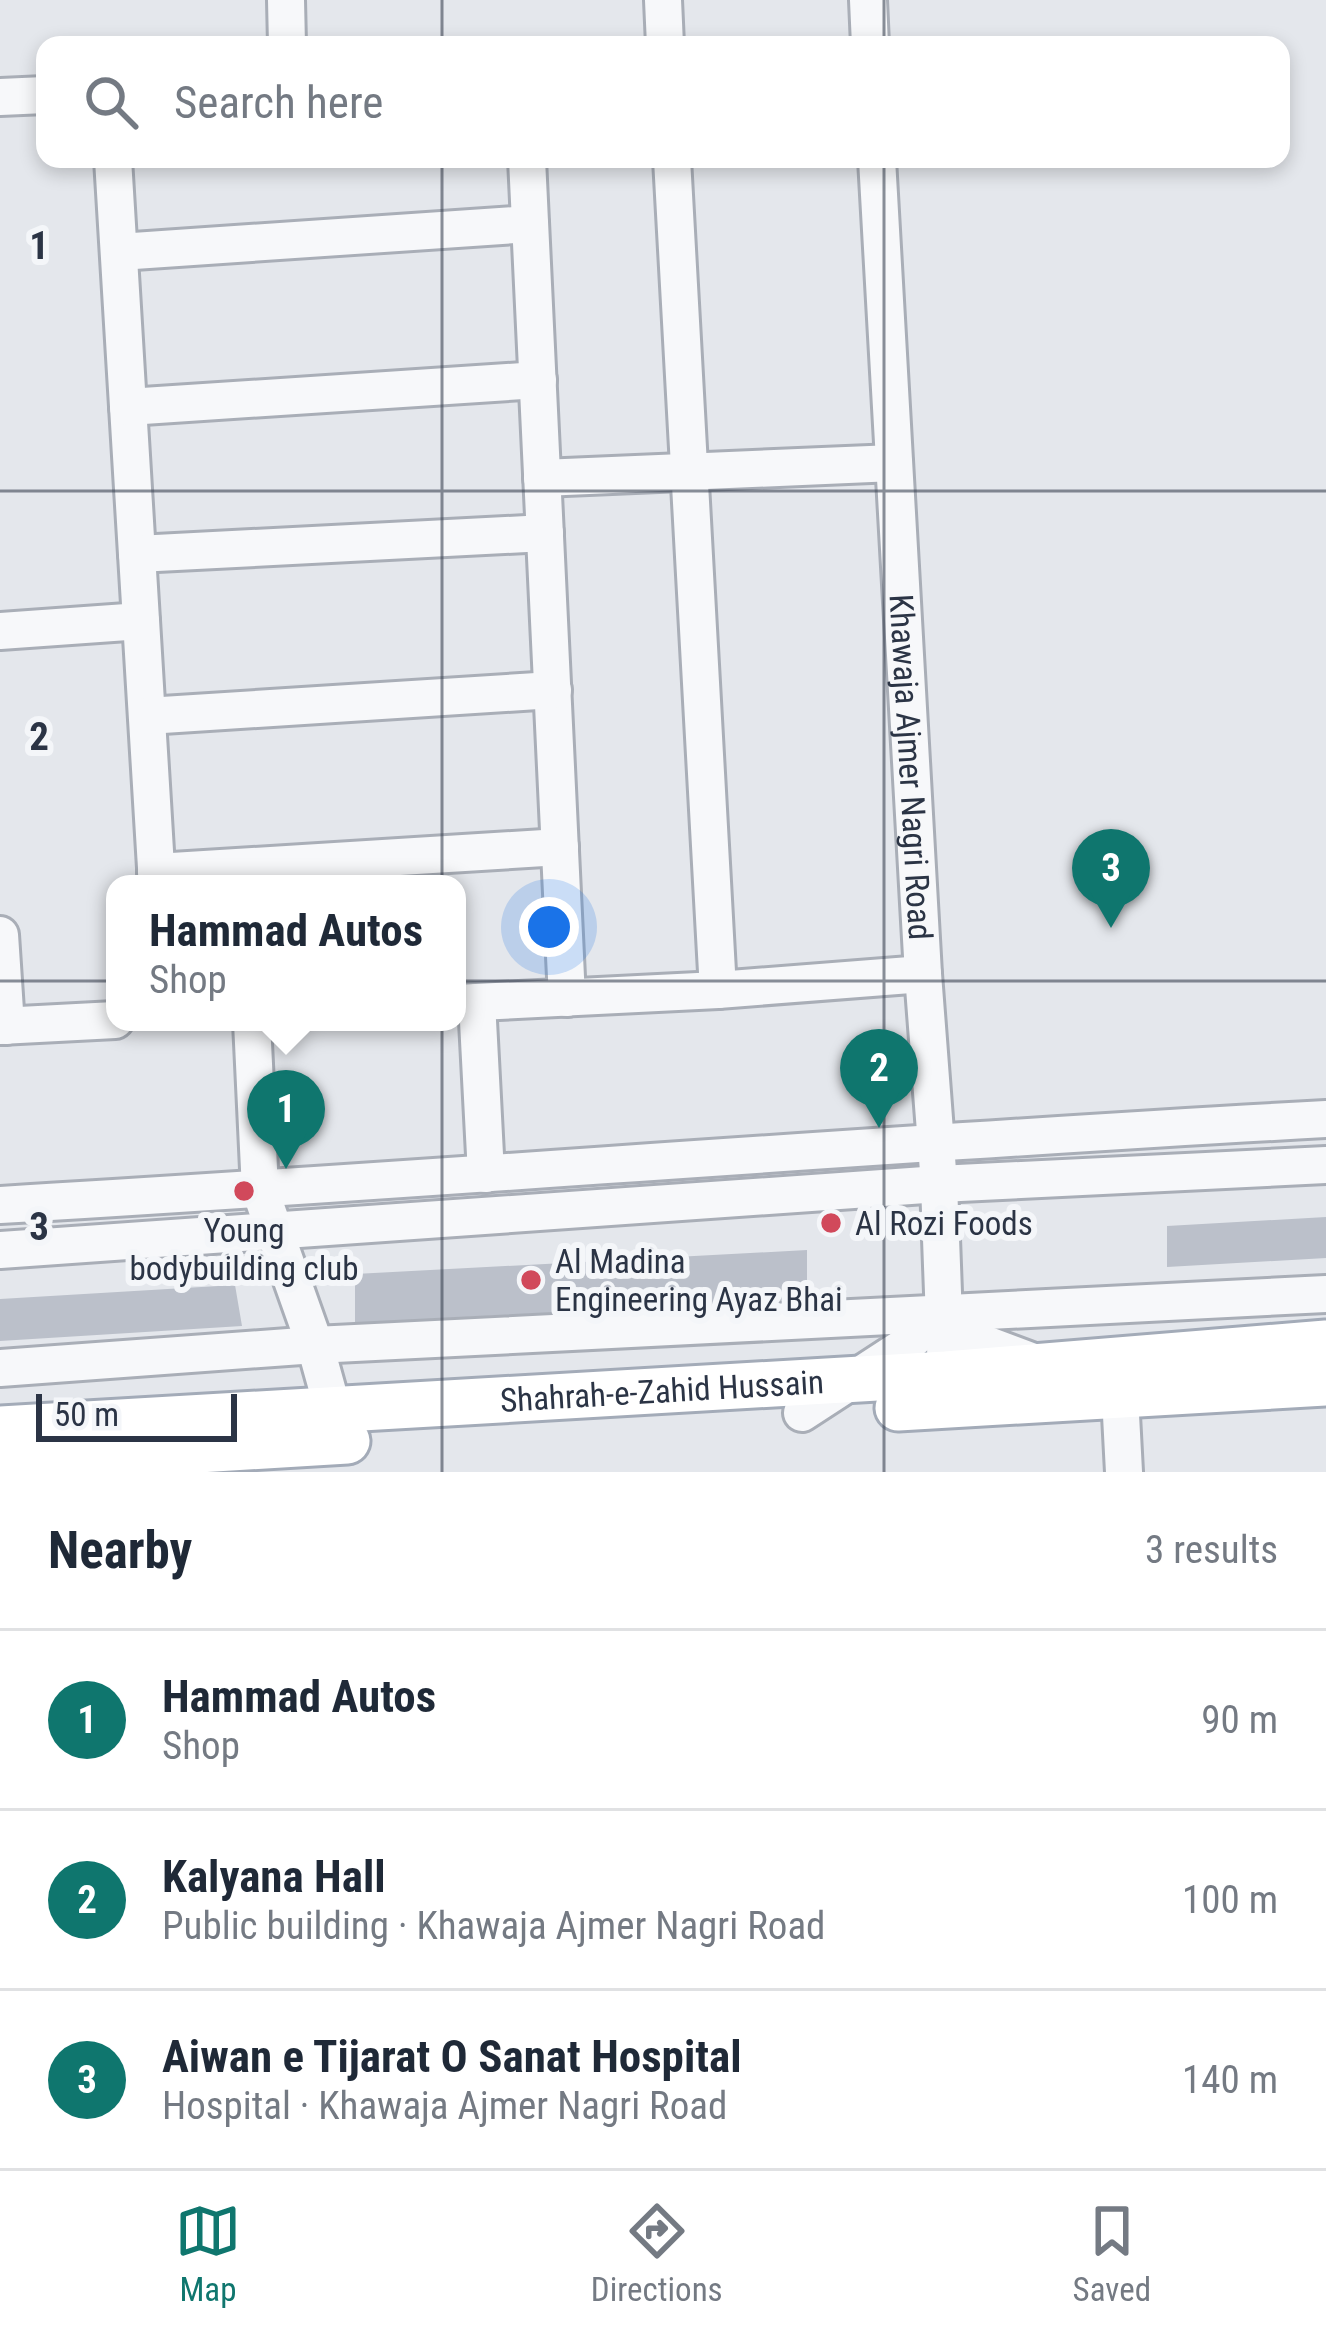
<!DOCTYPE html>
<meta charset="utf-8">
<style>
body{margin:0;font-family:"Roboto Condensed",sans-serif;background:#f6f6f7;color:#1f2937}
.scale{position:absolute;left:36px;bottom:30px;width:201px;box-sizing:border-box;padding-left:12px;border:6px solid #2b3445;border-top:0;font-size:33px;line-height:42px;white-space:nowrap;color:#2b3445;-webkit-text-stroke:9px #f4f6f9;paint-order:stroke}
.you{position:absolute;left:549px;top:927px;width:42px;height:42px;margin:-30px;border:9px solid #fff;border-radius:50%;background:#1a73e8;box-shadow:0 0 0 18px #1a73e833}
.badge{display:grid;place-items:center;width:78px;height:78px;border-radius:50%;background:#0f766e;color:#fff;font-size:39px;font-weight:700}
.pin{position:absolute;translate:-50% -99px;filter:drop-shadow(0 3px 6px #0008)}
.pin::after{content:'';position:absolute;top:63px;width:42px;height:36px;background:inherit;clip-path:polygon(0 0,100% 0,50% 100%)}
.popup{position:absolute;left:106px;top:875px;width:360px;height:156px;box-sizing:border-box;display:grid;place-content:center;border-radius:24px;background:#fff;filter:drop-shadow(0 3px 9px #0005);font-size:39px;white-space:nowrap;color:#747a83}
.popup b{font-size:45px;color:#1f2937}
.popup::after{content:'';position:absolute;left:50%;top:100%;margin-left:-24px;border:24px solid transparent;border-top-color:#fff}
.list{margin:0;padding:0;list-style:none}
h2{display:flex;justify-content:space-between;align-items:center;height:156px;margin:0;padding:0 48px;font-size:51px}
h2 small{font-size:39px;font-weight:400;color:#747a83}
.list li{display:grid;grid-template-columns:78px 1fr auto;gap:36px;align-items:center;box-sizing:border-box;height:180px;padding:0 48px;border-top:3px solid #e0e1e3}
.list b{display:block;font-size:45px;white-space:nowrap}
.list p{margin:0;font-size:39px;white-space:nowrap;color:#747a83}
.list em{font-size:39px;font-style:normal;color:#747a83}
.icon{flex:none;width:66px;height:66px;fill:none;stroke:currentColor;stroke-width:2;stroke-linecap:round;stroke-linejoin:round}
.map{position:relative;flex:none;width:1326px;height:1472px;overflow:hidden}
.search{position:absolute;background:#fff;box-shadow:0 6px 18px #0003;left:36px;right:36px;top:36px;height:132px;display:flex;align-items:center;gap:30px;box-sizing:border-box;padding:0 42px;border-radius:24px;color:#747a83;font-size:45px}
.sheet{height:696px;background:#fff}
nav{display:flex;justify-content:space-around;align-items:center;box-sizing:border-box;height:168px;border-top:3px solid #e0e1e3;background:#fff;font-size:33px;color:#747a83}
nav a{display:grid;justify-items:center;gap:6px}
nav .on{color:#0f766e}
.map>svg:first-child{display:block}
.building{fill:#bbc0ca}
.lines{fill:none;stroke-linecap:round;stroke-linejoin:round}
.minor-casing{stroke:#a9aeb7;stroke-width:42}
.major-casing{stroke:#a3abb8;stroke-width:51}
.minor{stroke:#f7f8fa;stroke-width:36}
.major{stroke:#fff;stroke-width:45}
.grid{fill:none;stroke:#2b3445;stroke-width:3;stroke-opacity:0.55}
.poi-dot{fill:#d1495b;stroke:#f4f6f9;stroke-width:4.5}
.labels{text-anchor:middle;stroke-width:12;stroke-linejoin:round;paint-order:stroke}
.street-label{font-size:33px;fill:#2b3445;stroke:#f4f6f9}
.poi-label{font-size:33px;fill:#2b3445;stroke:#f4f6f9;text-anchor:start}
.grid-label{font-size:39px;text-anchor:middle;font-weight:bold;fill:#2b3445;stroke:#f4f6f9;stroke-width:12;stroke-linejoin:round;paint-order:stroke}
</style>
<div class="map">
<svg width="1326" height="1472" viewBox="0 0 1326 1472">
<rect width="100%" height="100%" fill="#e4e7ec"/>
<path class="building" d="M 1326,1217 L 1326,1258 L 1167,1267 L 1167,1226 Z
M 807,1250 L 807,1299 L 355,1323 L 355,1274 Z
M 235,1285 L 242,1326 L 0,1341 L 0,1299 Z"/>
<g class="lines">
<g class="minor-casing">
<g id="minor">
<path d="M 286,0 L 287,45"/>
<path d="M 663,0 L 665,45"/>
<path d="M 868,0 L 870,45"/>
<path d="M 0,97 L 45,95"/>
<path d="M 113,159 L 157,884"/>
<path d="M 527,159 L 567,998"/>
<path d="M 672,159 L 718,990"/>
<path id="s1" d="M 877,159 L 923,974 L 939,1184 L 946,1374"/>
<path d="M 119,252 L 530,224"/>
<path d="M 128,407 L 538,380"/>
<path d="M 542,478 L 894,463"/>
<path d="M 137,554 L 545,533"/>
<path d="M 0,631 L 141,621"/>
<path d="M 147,716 L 553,690"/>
<path d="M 156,872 L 560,847"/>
<path d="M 0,935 L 6,1026"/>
<path d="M 477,1002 L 486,1174"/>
<path d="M 457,1003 L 718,990 L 923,974"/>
<path d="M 252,1022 L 260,1190 L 315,1345 L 333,1410"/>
<path d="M 0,1026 L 115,1020"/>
<path d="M 0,1205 C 442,1179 884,1143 1326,1119"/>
<path d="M 0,1250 L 939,1184 L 1326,1165"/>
<path d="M 942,1313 L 983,1343 L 1039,1364"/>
<path d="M 0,1368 L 315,1345 L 1326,1294"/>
<path d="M 1120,1396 L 1124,1472"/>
<path d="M 802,1413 L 905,1346 L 942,1313"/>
</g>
</g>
<g class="major-casing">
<g id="major">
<path d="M 898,1408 L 1326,1383"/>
<path id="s2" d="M 0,1429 L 946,1374 L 1326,1343"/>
<path d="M 0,1462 L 347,1441"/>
</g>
</g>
<use href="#minor" class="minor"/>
<use href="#major" class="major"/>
</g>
<path class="grid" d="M 442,0 L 442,45M 884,0 L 884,45M 442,159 L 442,1472M 884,159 L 884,1472M 0,491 L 1326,491M 0,981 L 1326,981"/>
<g class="poi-dot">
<circle cx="244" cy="1191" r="12"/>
<circle cx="831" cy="1223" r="12"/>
<circle cx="531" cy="1280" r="12"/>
</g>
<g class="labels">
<g class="street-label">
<text dy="12" stroke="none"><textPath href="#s1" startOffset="609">Khawaja Ajmer Nagri Road</textPath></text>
<text dy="12" stroke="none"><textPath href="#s2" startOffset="663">Shahrah-e-Zahid Hussain</textPath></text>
</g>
<g class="poi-label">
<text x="855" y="1235">Al Rozi Foods</text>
<text x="244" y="1242" text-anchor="middle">Young<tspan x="244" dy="38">bodybuilding club</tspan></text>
<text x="555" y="1273">Al Madina<tspan x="555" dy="38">Engineering Ayaz Bhai</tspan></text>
</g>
</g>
<g class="grid-label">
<text x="39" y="259">1</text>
<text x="39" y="750">2</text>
<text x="39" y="1240">3</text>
</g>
</svg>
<div class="scale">50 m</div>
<div class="you"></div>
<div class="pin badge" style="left:286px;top:1169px">1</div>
<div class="popup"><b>Hammad Autos</b>Shop</div>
<div class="pin badge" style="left:879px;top:1128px">2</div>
<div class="pin badge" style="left:1111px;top:928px">3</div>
<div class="search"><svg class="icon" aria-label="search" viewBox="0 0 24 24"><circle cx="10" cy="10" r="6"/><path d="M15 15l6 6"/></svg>Search here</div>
</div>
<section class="sheet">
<h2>Nearby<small>3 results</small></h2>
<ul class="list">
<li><span class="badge">1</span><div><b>Hammad Autos</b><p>Shop</p></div><em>90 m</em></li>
<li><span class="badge">2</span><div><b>Kalyana Hall</b><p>Public building · Khawaja Ajmer Nagri Road</p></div><em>100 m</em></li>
<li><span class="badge">3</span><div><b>Aiwan e Tijarat O Sanat Hospital</b><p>Hospital · Khawaja Ajmer Nagri Road</p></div><em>140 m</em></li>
</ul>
</section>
<nav>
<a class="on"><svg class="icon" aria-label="map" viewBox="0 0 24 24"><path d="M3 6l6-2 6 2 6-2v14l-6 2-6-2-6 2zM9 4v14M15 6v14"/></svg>Map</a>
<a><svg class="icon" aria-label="directions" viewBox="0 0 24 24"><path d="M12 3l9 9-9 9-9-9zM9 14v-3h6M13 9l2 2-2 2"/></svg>Directions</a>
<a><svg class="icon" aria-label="saved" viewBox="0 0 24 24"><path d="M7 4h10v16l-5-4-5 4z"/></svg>Saved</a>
</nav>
